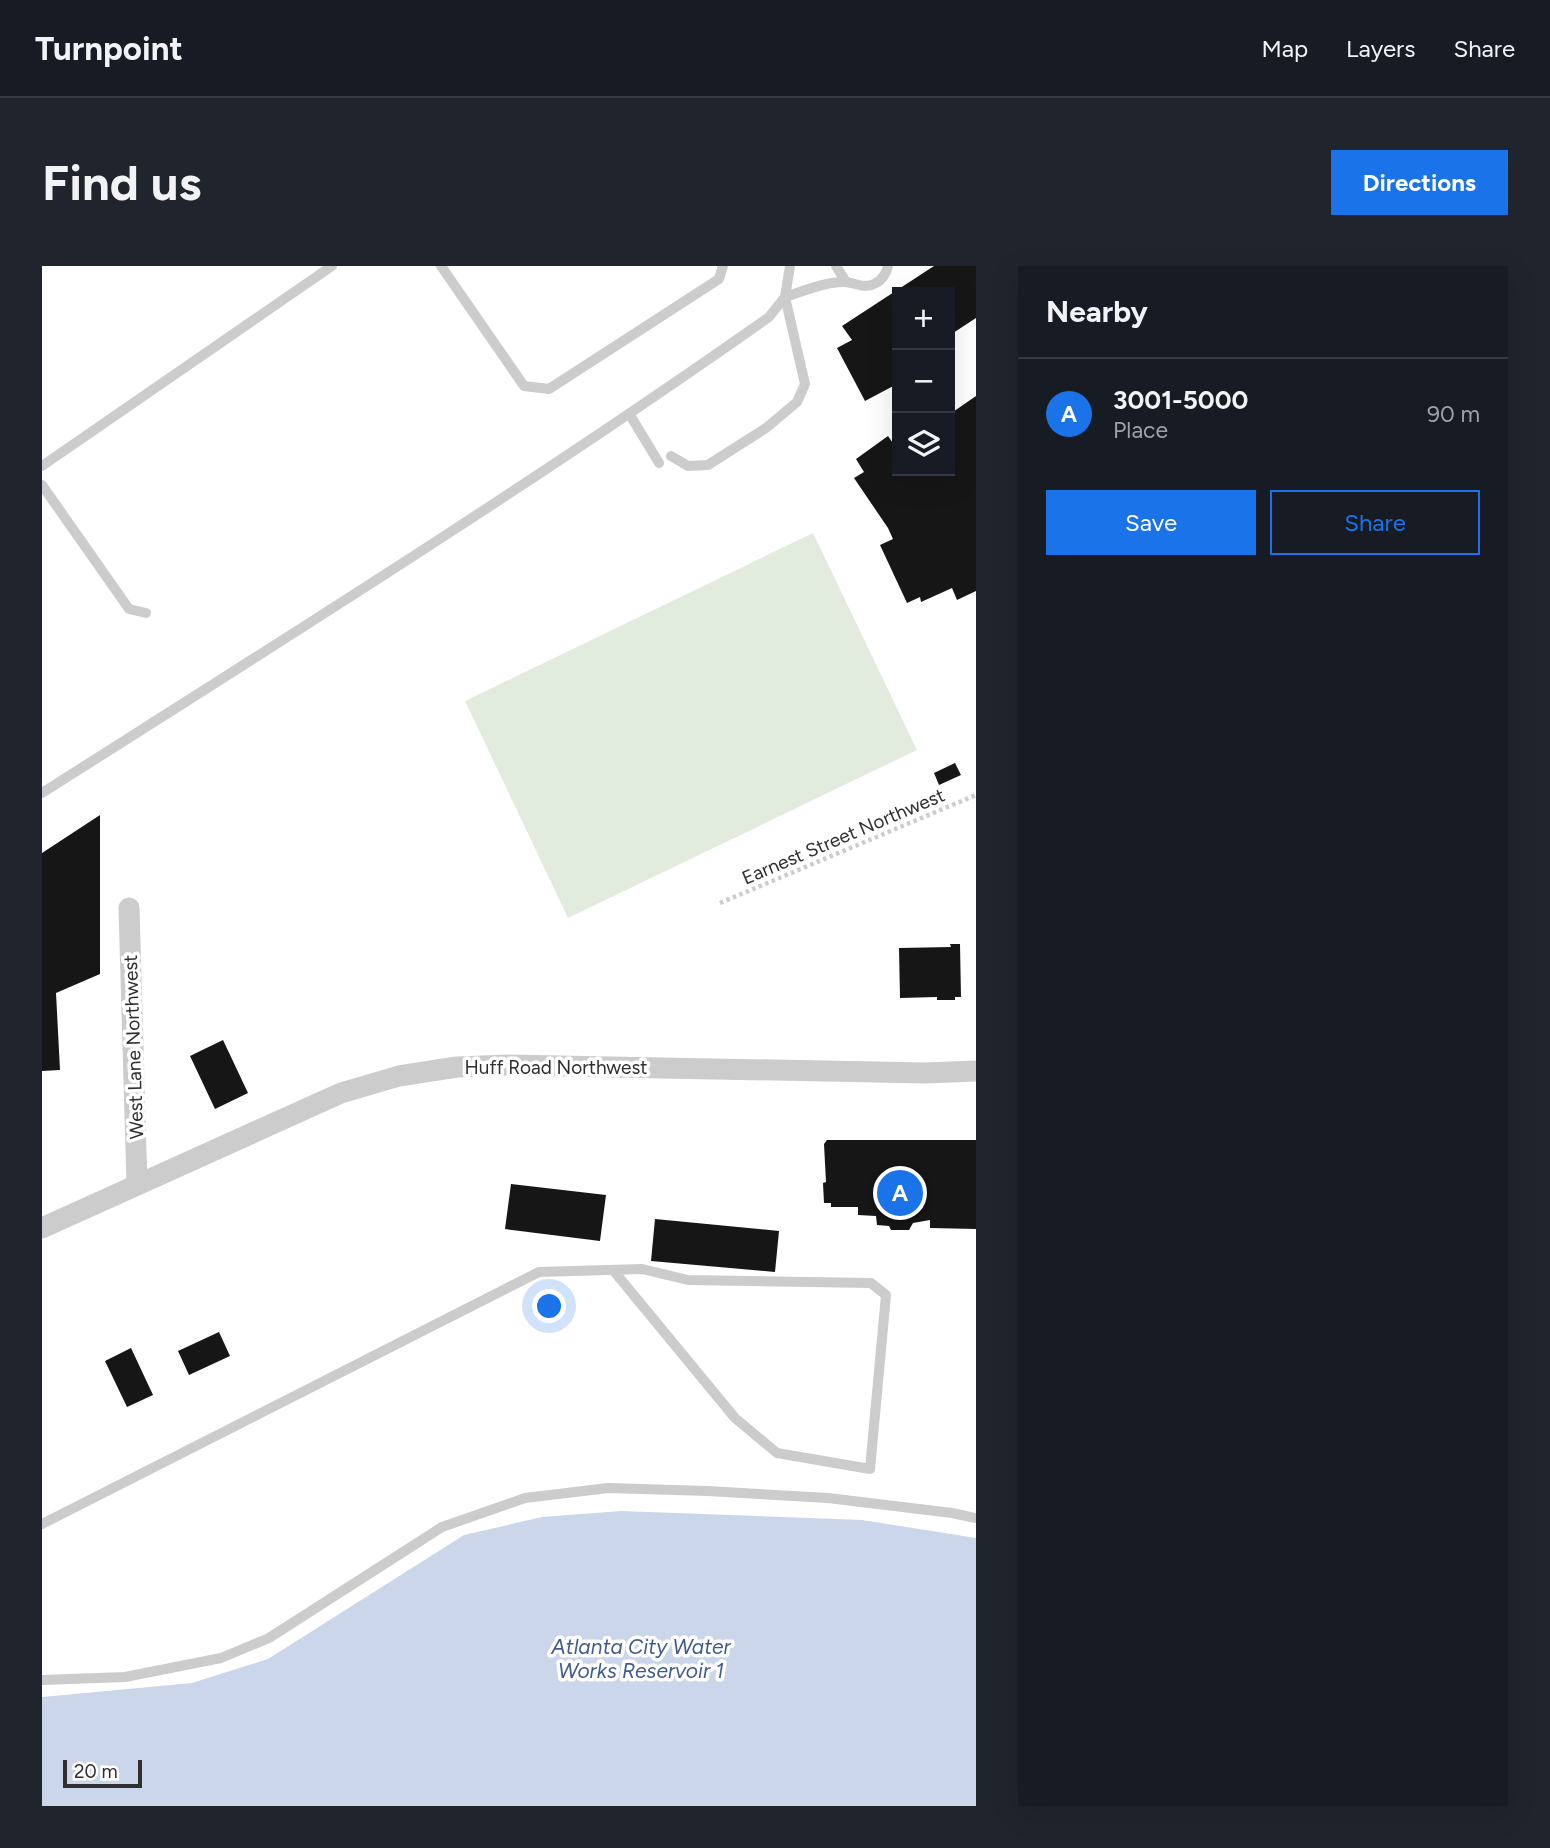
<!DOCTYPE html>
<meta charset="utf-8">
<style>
body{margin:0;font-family:Figtree,sans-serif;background:#20242c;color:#f1f3f6}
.controls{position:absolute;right:21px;top:21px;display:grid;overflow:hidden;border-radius:0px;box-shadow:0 7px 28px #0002}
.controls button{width:63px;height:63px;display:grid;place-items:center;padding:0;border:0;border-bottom:2px solid #363941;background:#171b24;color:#f1f3f6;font:35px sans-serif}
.scale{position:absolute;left:21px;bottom:18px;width:79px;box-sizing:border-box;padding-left:7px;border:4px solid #2f2f2f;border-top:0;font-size:19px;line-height:24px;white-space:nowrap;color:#2f2f2f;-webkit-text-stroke:5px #fff;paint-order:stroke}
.you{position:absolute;left:508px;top:1041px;width:24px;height:24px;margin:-18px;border:5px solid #fff;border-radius:50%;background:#1a73e8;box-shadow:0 0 0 10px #1a73e833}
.badge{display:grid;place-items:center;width:46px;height:46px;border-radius:50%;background:#1a73e8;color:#fff;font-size:23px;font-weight:700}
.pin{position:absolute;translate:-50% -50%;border:4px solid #fff;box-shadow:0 2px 7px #0006}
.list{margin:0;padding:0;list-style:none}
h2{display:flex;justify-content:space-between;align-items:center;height:91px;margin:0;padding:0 28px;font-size:30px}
h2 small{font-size:23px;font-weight:400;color:#9ea1a6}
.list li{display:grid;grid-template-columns:46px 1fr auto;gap:21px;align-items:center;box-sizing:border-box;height:112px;padding:0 28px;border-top:2px solid #363941}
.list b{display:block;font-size:26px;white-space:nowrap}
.list p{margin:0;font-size:23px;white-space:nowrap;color:#9ea1a6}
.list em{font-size:23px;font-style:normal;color:#9ea1a6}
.actions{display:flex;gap:14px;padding:21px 28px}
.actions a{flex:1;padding:16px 0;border:2px solid #1a73e8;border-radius:0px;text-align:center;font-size:24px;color:#1a73e8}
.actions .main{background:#1a73e8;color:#fff}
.icon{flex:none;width:38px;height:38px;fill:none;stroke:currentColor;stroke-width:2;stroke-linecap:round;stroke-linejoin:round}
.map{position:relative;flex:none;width:934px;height:1540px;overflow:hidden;border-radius:0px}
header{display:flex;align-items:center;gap:42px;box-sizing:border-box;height:98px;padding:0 35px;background:#171b24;border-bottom:2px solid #363941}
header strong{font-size:33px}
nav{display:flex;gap:38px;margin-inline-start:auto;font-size:24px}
.intro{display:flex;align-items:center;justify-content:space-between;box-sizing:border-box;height:168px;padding:0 42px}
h1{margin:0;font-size:49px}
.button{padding:18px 32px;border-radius:0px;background:#1a73e8;color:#fff;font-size:24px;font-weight:700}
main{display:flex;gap:42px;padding:0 42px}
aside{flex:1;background:#171b24;border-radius:0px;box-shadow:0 7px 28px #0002}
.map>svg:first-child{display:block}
.green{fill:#e2ecde}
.water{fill:#cbd6eb}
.building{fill:#161616}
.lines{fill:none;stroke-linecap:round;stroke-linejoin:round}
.path{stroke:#ccc;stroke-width:4.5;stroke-dasharray:3.5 3.5;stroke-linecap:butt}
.lane{stroke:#ccc;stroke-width:10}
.street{stroke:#ccc;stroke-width:21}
.labels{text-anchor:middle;stroke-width:7;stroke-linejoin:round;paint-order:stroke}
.street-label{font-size:19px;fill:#2f2f2f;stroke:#fff}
.water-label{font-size:21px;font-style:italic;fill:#405c8f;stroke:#fff}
</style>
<header>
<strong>Turnpoint</strong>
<nav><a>Map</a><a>Layers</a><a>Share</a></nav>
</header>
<div class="intro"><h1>Find us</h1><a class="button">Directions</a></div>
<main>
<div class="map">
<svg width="934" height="1540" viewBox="0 0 934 1540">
<rect width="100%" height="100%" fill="#fff"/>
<path class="green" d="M 771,267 L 875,484 L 526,652 L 423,435 Z"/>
<path class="water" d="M 579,1245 L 820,1254 L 934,1272 L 934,1540 L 0,1540 L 0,1431 L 150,1417 L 226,1393 L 422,1269 L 500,1251 Z"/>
<path class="building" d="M 892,0 L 934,0 L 934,52 L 908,69 L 908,26 L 855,26 L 855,101 L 850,105 L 855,118 L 823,135 L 795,82 L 810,74 L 800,60 Z
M 934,130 L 934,325 L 915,334 L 910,322 L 879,336 L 878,331 L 865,337 L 838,279 L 851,273 L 846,262 L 812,212 L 822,206 L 814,193 L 846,170 L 855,183 L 855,205 L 908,205 L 908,148 Z
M 913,497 L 919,509 L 897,519 L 892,507 Z
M 58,549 L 58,708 L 14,727 L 18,804 L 0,805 L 0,587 Z
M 908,678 L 918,678 L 919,731 L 913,731 L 913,734 L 895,734 L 895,731 L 858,732 L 857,682 L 909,681 Z
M 181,774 L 206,827 L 173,843 L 148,790 Z
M 785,874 L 934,874 L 934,963 L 888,962 L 888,954 L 871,957 L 867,964 L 849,964 L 847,960 L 835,959 L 834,950 L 816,949 L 816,941 L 789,941 L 789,937 L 782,937 L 781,917 L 784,916 L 782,878 Z
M 469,918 L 564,929 L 558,975 L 463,963 Z
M 613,953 L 737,965 L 733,1006 L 609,995 Z
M 177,1066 L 188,1090 L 147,1109 L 136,1085 Z
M 89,1082 L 111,1129 L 85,1141 L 63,1095 Z"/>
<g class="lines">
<path class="path" d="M 678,637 L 934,529"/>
<path class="lane" d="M 399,0 L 482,120 L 507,123 L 677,13 L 681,0
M 794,0 L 804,16
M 743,31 C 762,25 782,16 802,16 C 813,16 822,24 834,17 C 840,14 845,6 846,0
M 588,149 L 617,197
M 629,190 L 646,200 L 666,199 L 724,162 L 755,136 L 763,118 L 743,31
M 0,200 L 290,0
M 0,219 L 87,343 L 104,347
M 0,527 C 244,372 490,218 727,51 L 743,31 L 748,0
M 0,1258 L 497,1006 L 600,1003 L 646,1014 L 829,1017 L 844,1029 L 828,1203 L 735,1187 L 693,1152 L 571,1004
M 0,1414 L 83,1411 L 179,1392 L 227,1372 L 400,1261 L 483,1232 L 566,1222 L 666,1225 L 786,1232 L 910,1247 L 934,1252"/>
<path class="street" d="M 87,642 L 95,919
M 0,962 L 299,827 L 357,810 L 415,801 L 466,799 L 883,807 L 934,805"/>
</g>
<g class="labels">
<g class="street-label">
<text transform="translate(801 570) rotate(-23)" y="7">Earnest Street Northwest</text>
<text transform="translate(91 781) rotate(-92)" y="7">West Lane Northwest</text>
<text x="514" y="808">Huff Road Northwest</text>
</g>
<g class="water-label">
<text x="599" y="1388">Atlanta City Water<tspan x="599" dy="24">Works Reservoir 1</tspan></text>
</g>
</g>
</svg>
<div class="controls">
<button>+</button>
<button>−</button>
<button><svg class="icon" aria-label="layers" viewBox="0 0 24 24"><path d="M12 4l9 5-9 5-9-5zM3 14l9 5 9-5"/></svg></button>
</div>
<div class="scale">20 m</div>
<div class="you"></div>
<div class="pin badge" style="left:858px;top:927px">A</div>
</div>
<aside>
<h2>Nearby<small></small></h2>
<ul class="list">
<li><span class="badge">A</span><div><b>3001-5000</b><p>Place</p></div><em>90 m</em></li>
</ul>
<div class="actions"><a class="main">Save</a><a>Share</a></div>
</aside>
</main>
